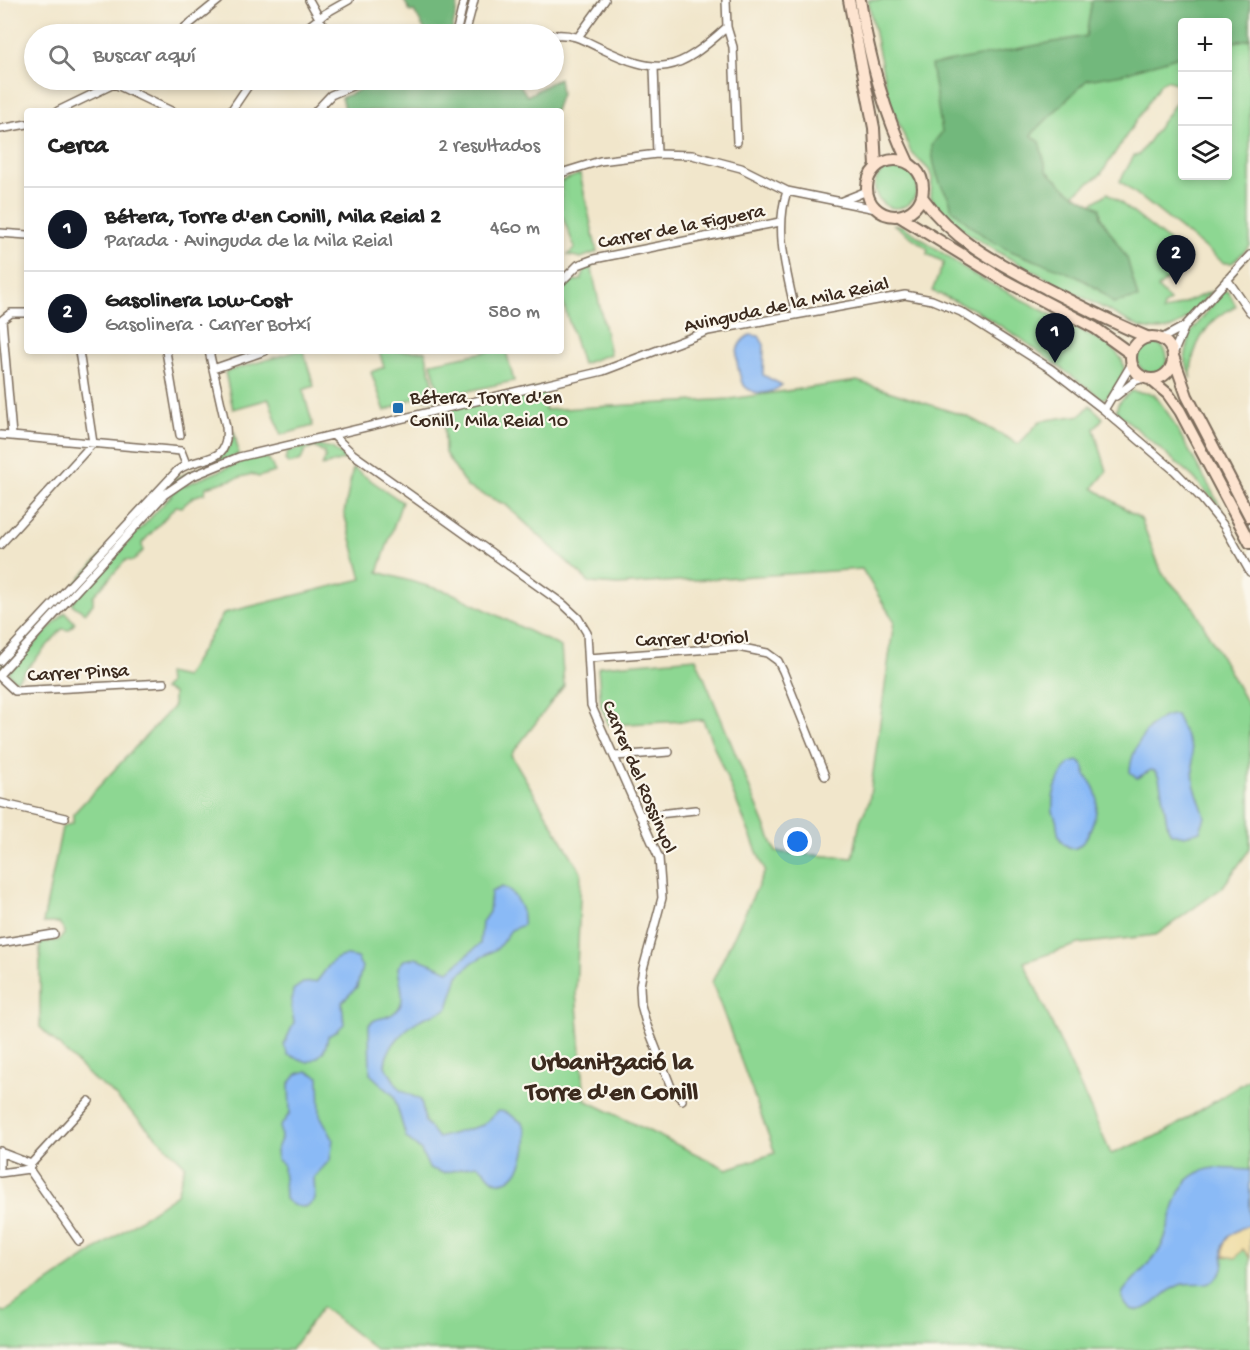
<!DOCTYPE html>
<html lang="es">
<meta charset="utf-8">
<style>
body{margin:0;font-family:"Gochi Hand",sans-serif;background:#f6f6f6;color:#222}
.controls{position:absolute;right:18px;top:18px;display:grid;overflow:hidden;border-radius:6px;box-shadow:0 3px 9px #0003}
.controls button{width:54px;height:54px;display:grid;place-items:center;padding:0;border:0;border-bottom:2px solid #e0e0e0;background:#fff;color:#222;font:30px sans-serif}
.you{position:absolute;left:798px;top:842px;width:21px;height:21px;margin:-15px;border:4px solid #fff;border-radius:50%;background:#1a73e8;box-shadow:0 0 0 9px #1a73e833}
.badge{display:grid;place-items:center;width:39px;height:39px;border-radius:50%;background:#111827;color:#fff;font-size:20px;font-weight:700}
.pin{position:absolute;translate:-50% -50px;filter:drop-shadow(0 2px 3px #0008)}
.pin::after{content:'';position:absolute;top:32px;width:21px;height:18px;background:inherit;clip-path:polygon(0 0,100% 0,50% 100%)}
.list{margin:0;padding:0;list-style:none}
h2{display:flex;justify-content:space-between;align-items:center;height:78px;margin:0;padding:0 24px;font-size:26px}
h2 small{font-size:20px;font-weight:400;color:#767676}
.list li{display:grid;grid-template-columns:39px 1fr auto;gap:18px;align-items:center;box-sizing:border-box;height:84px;padding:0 24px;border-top:2px solid #e0e0e0}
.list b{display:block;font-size:22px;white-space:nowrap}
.list p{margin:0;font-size:20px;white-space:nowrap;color:#767676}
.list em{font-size:20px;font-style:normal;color:#767676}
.icon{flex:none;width:33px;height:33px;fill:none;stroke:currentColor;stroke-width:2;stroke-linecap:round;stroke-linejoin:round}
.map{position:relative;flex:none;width:1250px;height:1350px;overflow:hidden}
.search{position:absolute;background:#fff;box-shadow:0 3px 9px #0003;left:24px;top:24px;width:540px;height:66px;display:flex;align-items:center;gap:15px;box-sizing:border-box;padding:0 21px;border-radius:33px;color:#767676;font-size:22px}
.panel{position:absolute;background:#fff;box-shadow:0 3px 9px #0003;left:24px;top:108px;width:540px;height:246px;border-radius:6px}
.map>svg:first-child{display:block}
.green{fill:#8dd792;stroke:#648058;stroke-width:1.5;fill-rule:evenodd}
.forest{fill:#72b87c;stroke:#56714d;stroke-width:1.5}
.sand{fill:#eeda9e;stroke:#94825e;stroke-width:1.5}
.water{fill:#8abaf6;stroke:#62728a;stroke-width:1.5}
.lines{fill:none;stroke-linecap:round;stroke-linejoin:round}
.street-casing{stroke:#7b6c5b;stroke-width:10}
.secondary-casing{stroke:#7b6c5b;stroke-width:14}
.street{stroke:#fff;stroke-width:7}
.secondary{stroke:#fde4d0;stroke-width:10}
.poi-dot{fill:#1f6fb2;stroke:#fbf7ec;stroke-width:2}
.labels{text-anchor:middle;stroke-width:4.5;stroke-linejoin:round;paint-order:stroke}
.street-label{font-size:20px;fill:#3b2a1e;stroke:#fbf7ec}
.poi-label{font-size:20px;fill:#3b2a1e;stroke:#fbf7ec;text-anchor:start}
.district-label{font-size:26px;font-weight:bold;fill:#3b2a1e;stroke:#fbf7ec}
</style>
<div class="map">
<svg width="1250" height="1350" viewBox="0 0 1250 1350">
<rect width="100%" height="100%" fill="#fbf7ec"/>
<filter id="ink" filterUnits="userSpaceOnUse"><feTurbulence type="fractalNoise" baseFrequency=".0167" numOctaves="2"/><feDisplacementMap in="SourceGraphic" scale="12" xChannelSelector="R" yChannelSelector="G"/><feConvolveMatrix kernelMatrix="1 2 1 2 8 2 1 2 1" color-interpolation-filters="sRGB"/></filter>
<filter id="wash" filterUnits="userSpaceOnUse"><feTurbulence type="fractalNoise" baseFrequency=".008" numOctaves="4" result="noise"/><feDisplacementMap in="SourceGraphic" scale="24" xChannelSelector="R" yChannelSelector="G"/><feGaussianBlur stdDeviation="1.35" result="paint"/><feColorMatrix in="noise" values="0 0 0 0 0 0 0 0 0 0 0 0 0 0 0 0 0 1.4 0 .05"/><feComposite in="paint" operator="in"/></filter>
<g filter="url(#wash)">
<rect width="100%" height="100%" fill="#f1e6cb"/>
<path class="green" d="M 868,0 L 1250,0 L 1250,246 L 1232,263 L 1224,263 L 1120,181 L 1134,156 L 1139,155 L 1177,101 L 1181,89 L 1178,84 L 1167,80 L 1161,83 L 1101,174 L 1049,212 L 1059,226 L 1108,193 L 1190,258 L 1158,288 L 1170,301 L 1164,305 L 1163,312 L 1212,291 C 1187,317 1179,338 1139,327 L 1003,255 L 967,233 L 937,207 L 931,197 L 932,178 L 929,170 L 911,152 L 889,101 ZM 1182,22 L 1228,22 L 1228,176 L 1182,176 Z
M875 187a21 21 0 1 1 42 0a21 21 0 1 1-42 0Z
M 580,174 L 597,252 L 581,258 L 568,255 L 575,248 L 561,213 L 561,181 Z
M 893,224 L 903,226 L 973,274 L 1105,343 C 1123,356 1131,367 1116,386 C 1112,391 1109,397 1103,399 L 1020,338 L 975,310 L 932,291 L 944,262 L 927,254 L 928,249 Z
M 591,265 L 610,354 L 582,364 L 561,296 L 561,287 L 566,282 L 581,280 L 584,273 L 584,267 Z
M 1223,291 L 1228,291 L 1236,306 C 1207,319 1190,347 1191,379 L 1185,359 L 1190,334 Z
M1137 358a15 15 0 1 1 30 0a15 15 0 1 1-30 0Z
M 297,351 L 303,351 L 314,386 L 303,390 L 313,426 L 281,435 L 269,399 L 233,409 L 225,372 Z
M 379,351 L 425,351 L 437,399 L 412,399 L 385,411 L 371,372 L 384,367 Z
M 490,351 L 506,351 L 514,381 L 440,397 L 431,363 Z
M 857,381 L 968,417 L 1019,444 L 1040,421 L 1081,415 L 1090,405 L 1103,418 L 1094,429 L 1107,471 L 1093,488 L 1141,519 L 1162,573 L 1194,608 L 1250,709 L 1250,849 L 1222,888 L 1156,935 L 1079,944 L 1024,962 L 1111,1154 L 1164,1133 L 1250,1079 L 1250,1350 L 376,1350 L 322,1307 L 291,1350 L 0,1350 L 0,1311 L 5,1312 L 177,1194 L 185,1165 L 109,1090 L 94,1080 L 40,1027 L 40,943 L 59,940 L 64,934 L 63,928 L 59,923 L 43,923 L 62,827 L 73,823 L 73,814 L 173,707 L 173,693 L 163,689 L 168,684 L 167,673 L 185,677 L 224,613 L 362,579 L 344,513 L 353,468 L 402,502 L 378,572 L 452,593 L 561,647 L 564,686 L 511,755 L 581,872 L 576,993 L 585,1100 L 727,1169 L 775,1153 L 712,982 L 765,871 L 703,720 L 609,725 L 601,706 L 598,668 L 601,666 L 696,658 L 776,852 L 853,858 L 860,821 L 869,802 L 894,621 L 862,569 L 618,585 L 590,583 L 506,505 L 467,487 L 445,453 L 444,410 L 545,387 L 545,410 L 730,399 Z
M 1131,391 L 1154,394 L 1169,415 L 1223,511 L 1193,477 L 1116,411 L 1118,404 Z
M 234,431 L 239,454 L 185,476 L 167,488 L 0,671 L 0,666 L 166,485 C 190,465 230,468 234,431 Z
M 317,445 L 332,448 L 346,459 L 322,466 L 325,459 L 324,452 L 314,447 L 305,451 L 301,460 L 289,464 L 285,460 L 288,451 Z
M 256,456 L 269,459 L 275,472 L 258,477 L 252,474 L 206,487 L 205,493 L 193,497 L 182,507 L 176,506 L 142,543 L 143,551 L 133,561 L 126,560 L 93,596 L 93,604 L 85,613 L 73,605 L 73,602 L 178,488 Z
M 65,612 L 75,623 L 69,630 L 62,629 L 15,682 L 8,672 Z"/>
<path class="forest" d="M 404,0 L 459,0 L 451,34 L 427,34 L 414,11 L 410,12 Z
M 1092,0 L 1250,0 L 1250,39 L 1228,43 L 1228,22 L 1182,22 L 1182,55 L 1122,74 L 1087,80 L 1031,135 L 1039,141 L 1047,171 L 1069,191 L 1100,208 L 1101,218 L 1127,258 L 1138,298 L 1113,303 C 1080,266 1027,265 987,238 C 974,230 962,218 951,208 C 951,196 944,193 940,183 C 935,171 932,157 932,145 L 942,132 L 931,65 L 1086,36 Z
M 559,78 L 561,94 L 555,111 L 345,111 L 341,98 L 382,80 L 517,80 L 527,96 Z"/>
<path class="sand" d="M 1250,1224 L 1250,1258 L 1243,1249 L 1236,1258 L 1224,1256 C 1221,1236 1233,1231 1250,1224 Z"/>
<path class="water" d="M 750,335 L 759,336 L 764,345 L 763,375 L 782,385 C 770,395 752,397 742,383 C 737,366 730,345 750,335 Z
M 1176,715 L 1192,749 L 1194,784 L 1205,817 L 1200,831 L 1185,836 L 1171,833 L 1168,828 L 1159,777 L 1155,771 L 1151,770 L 1137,778 L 1130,772 C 1130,750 1151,714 1176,715 Z
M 1078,761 C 1086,765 1083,771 1087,777 C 1092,784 1096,789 1097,798 C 1098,813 1089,843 1074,849 C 1060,845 1058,837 1057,825 C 1057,820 1054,816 1053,811 C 1051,793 1059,776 1070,763 Z
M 502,887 C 515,891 525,911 523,925 L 511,930 L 498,948 L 473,962 L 458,976 L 448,1008 C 441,1013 433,1014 426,1017 C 409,1023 385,1048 385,1066 L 400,1090 L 421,1100 L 425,1122 L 438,1138 L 483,1125 L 498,1111 L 506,1112 L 523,1123 C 532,1139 523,1184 498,1182 C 488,1180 486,1167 476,1165 L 443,1173 L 429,1168 L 421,1151 L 406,1137 L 394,1096 L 370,1074 L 369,1025 C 373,1019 379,1019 386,1017 C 412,1008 399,985 398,967 L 404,960 L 417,958 L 449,971 L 480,944 L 482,922 L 489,912 L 491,892 Z
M 348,956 L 357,958 L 362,967 L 357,987 L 342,1002 L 344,1024 L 336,1032 L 328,1036 C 326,1050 323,1056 308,1062 L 288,1055 L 284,1045 L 294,1022 L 291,1007 L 293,990 L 303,983 L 316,982 C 326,972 331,955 348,956 Z
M 307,1071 L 319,1077 L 320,1115 L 333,1139 L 330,1160 L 314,1177 L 315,1199 C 308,1211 294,1208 285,1199 L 283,1164 L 277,1159 L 276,1151 L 281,1139 L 280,1127 L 290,1113 L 289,1084 L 297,1074 Z
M 1214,1168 L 1250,1170 L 1250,1224 C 1202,1245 1236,1256 1218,1277 C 1209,1287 1194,1282 1183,1284 C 1166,1288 1155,1308 1139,1310 C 1129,1311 1126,1306 1122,1298 L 1123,1292 C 1134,1277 1151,1264 1160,1249 C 1177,1218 1168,1175 1214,1168 Z"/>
</g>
<g filter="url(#ink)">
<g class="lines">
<g class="street-casing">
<path id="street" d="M 309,0 L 328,34
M 726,0 L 727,27 L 733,47 L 737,142
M 177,34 L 219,0
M 299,34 L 326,13 L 349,0
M 456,34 L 464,0
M 465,34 L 474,0
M 554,35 C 571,33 582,39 598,47 C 661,77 676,73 727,27
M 578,37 L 605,0
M 654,67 L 657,154
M 115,84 L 171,111
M 58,111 L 122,80
M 231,111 L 252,80
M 316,111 L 331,95 L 366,80
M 0,129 L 27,124
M 561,173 L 600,161 L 657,154 L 692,155 L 741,168 L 787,191 L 876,209
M 787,191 C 774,232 787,273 796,315
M 842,201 L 867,191
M 0,233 L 27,235
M 1227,279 L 1250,312
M 561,282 L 578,265 L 594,259 L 780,222
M 1161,339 L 1185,326
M 166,351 L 180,435
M 1173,354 L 1185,326 L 1250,255
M 213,369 L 265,351
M 1116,396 L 1135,381 L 1144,378
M 1104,410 L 1131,365
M 0,435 L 181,451 L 186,464
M 12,435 L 2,320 L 11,313 L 27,313
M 333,435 L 353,454 L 563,604 L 578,618 L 587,633 L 591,705 L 659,858 L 662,898 L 643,969 L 640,986 L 641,1005 L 646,1023 L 671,1087 L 682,1100
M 0,545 L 93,443 L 79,351
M 589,658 L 738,647 L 767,653 L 778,661 L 783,671 L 825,776
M 0,661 L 178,470 C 200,454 230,467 226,427 L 209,351
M 0,674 L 165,494 L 190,477 L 239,457 L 603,371 L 708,331 L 905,295 L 932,300 L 961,312 L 1051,369 L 1104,410 L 1175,471 L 1202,499 L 1224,526 L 1250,572
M 0,677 L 15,691 L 164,683
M 615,756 L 669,752
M 0,803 L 65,818
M 640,816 L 695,810
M 0,943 L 54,934
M 0,1151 L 0,1168
M 31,1164 L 89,1101
M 29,1169 L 79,1241
M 0,1173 L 29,1169 L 31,1164 L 0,1152"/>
</g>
<g class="secondary-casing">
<path id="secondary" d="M 849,0 L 874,128 L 876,167
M 860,0 C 869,57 883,110 908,162
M867 188a28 28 0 1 1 56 0a28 28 0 1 1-56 0Z
M 922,197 C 954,242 1000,264 1047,289 C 1080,306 1113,323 1147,337
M 899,216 L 1004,280 L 1095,328 L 1131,354
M1131 358a21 21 0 1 1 42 0a21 21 0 1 1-42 0Z
M 1173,356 L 1187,396 L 1250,517
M 1150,379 L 1168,394 L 1180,411 L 1250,543"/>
</g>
<use href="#street" class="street"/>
<use href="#secondary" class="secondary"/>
</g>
</g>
<rect class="poi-dot" x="392" y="402" width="12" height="12" rx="3"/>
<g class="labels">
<g class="street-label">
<text transform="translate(681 225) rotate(-11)" y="7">Carrer de la Figuera</text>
<text transform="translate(786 303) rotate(-12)" y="7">Avinguda de la Mila Reial</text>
<text transform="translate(692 637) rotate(-2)" y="7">Carrer d'Oriol</text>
<text transform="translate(78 671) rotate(-3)" y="7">Carrer Pinsa</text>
<text transform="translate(641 776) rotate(67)" y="7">Carrer del Rossinyol</text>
</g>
<g class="poi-label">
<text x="410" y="403">Bétera, Torre d'en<tspan x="410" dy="23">Conill, Mila Reial 10</tspan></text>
</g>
<g class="district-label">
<text x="612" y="1069">Urbanització la<tspan x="612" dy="30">Torre d'en Conill</tspan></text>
</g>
</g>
</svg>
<div class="controls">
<button>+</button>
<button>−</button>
<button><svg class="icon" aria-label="layers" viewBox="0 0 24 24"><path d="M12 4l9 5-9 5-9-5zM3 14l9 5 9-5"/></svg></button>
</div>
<div class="you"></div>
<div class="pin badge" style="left:1055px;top:363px">1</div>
<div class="pin badge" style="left:1176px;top:285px">2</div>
<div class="search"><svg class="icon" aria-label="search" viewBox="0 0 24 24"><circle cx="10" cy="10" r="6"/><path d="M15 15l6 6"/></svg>Buscar aquí</div>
<section class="panel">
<h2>Cerca<small>2 resultados</small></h2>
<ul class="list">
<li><span class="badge">1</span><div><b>Bétera, Torre d'en Conill, Mila Reial 2</b><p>Parada · Avinguda de la Mila Reial</p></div><em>460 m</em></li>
<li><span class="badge">2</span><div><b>Gasolinera Low-Cost</b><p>Gasolinera · Carrer Botxí</p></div><em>580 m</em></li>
</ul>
</section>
</div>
